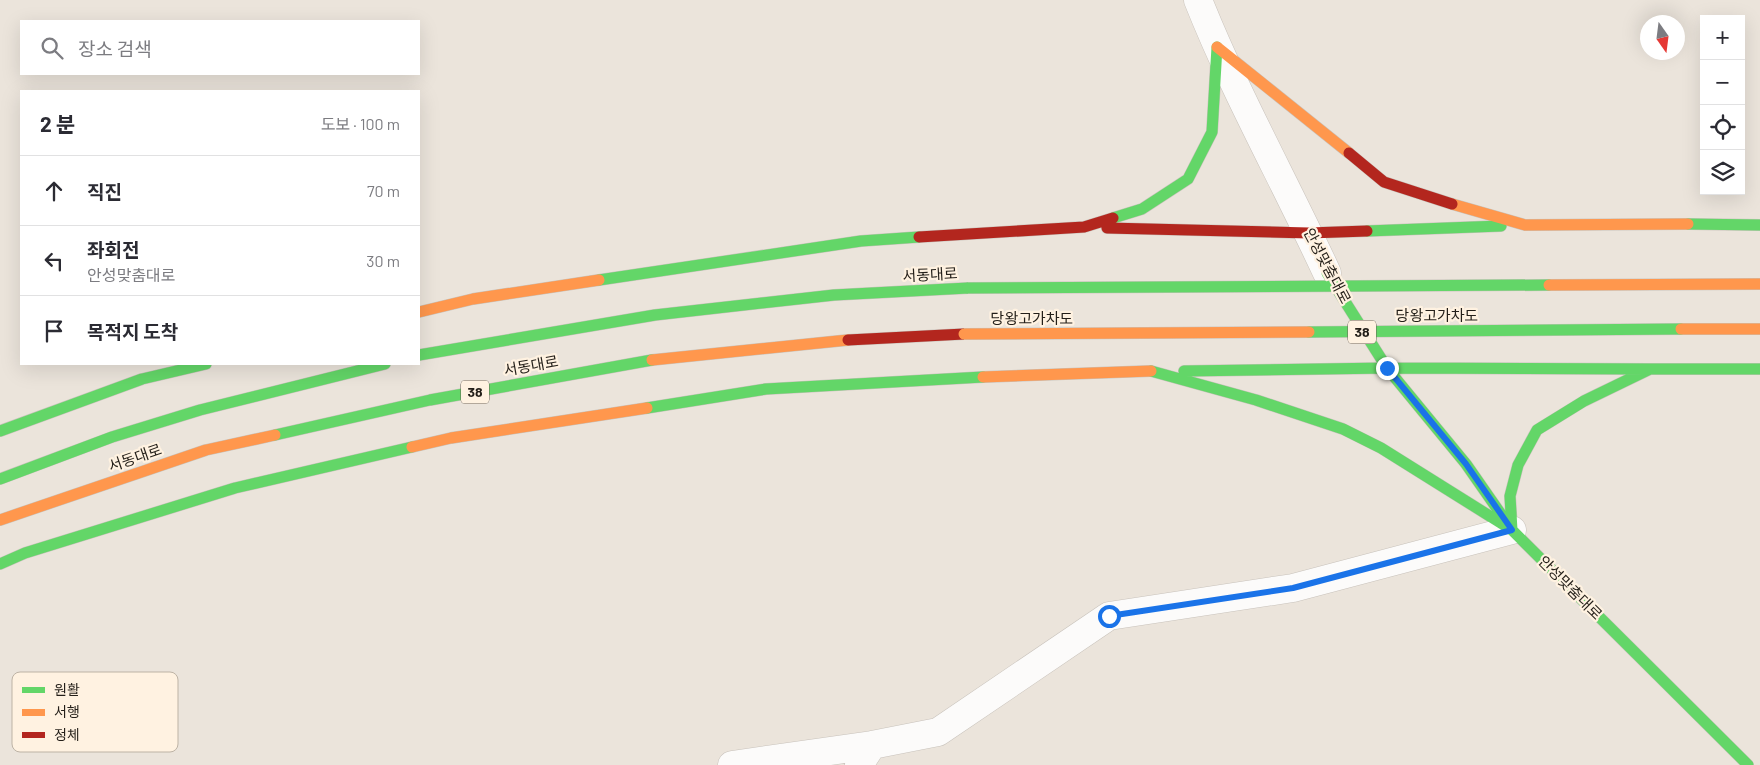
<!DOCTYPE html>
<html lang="ko">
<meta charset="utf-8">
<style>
body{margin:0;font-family:Barlow,"Noto Sans KR",sans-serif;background:#f2f2f3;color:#2b2b33}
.controls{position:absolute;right:15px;top:15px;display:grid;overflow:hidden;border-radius:0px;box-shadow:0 5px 20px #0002}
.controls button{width:45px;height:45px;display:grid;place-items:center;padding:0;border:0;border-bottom:1px solid #e1e1e2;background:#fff;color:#2b2b33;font:25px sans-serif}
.compass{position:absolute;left:1640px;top:15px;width:45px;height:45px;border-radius:50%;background:#fff;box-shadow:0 5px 20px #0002;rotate:166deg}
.stop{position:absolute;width:15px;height:15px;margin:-11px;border:4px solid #1a73e8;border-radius:50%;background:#fff}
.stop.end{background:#1a73e8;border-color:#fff;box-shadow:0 1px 5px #0008}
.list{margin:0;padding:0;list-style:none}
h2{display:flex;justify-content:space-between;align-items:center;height:65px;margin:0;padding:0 20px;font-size:21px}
h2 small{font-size:16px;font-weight:400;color:#7c7c81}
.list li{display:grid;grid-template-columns:32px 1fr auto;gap:15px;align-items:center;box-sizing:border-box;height:70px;padding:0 20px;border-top:1px solid #e1e1e2}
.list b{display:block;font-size:19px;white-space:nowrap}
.list p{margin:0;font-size:16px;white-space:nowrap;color:#7c7c81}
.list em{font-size:16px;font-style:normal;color:#7c7c81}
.icon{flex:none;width:28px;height:28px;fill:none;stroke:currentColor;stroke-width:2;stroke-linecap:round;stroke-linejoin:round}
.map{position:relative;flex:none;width:1760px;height:765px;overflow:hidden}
.search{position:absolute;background:#fff;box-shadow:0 5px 20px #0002;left:20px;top:20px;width:400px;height:55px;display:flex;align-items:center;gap:12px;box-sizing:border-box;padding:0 18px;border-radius:0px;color:#7c7c81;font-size:19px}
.panel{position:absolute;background:#fff;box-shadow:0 5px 20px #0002;left:20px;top:90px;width:400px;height:275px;border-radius:0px}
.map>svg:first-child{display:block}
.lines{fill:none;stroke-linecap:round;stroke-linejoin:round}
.street-casing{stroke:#c8c2bb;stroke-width:29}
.fast-casing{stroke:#c8c2bb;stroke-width:12}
.slow-casing{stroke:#c8c2bb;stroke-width:12}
.jam-casing{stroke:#c8c2bb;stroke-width:12}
.street{stroke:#fcfbfa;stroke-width:28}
.fast{stroke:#63d668;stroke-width:11}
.slow{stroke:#ff974d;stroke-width:11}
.jam{stroke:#b3261e;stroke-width:11}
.fast-bridge-casing{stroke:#c8c2bb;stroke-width:12;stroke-linecap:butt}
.slow-bridge-casing{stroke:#c8c2bb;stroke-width:12;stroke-linecap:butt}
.fast-bridge{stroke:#63d668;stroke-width:11}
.slow-bridge{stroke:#ff974d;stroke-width:11}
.route{stroke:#1a73e8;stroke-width:6}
.labels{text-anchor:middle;stroke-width:4.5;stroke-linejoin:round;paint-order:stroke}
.shield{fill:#fff2e1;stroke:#665e55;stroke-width:1}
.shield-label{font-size:14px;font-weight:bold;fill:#241f19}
.street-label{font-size:15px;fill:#241f19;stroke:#fff2e1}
.key{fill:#fff2e1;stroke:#bdb3a5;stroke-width:1}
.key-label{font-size:14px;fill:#241f19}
</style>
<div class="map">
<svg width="1760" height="765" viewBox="0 0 1760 765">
<rect width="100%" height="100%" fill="#ebe4db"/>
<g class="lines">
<g class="street-casing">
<path id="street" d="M 1198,0 C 1235,93 1285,182 1327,273
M 732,765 L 872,745
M 859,765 L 872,745 L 938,732 L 1109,616 L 1293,588 L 1512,530"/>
</g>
<g class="fast-casing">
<path id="fast" d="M 1113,218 L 1142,209 L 1188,179 L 1212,132 L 1217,47
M 1688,224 L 1760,225
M 1367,231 L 1501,226
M 1327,273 L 1387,368 L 1466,464 L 1512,530 L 1748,765
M 599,280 L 861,241 L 919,237
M 419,355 L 655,315 L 834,295 L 968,288
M 1151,371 L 1256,400 L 1343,429 L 1381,448 L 1512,530
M 1184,371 L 1387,368 L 1650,369
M 647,408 L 766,389 L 983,377
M 0,431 L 142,379 L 206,364
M 275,435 L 430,400 L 652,360
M 0,479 L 112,437 L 200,410 L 385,364
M 1512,530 L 1510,496 L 1518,465 L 1537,430 L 1584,401 L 1650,369 L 1760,369
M 0,564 L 25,553 L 235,488 L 412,447"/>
</g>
<g class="slow-casing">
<path id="slow" d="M 1217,47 L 1349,153
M 1452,204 L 1525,225 L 1688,224
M 419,312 L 473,299 L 599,280
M 652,360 L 848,340
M 983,377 L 1151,371
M 412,447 L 451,438 L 647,408
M 0,520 L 206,450 L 275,435"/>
</g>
<g class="jam-casing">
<path id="jam" d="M 1349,153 L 1384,182 L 1452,204
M 1107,228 L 1309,233 L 1367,231
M 919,237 L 1084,227 L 1113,218
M 848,340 L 964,334"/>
</g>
<use href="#street" class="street"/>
<use href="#fast" class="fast"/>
<use href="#slow" class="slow"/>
<use href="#jam" class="jam"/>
<g class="fast-bridge-casing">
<path id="fast-bridge" d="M 968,288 L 1549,285
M 1309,332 L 1681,329"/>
</g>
<g class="slow-bridge-casing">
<path id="slow-bridge" d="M 1549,285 L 1760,284
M 1681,329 L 1760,329
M 964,334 L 1309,332"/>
</g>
<use href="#fast-bridge" class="fast-bridge"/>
<use href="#slow-bridge" class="slow-bridge"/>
</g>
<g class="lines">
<path class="route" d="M 1109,616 L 1293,588 L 1512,530 L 1466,464 L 1387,368"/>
</g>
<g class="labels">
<g class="shield">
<rect x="1348" y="320.5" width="28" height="23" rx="4"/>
<rect x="461" y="380.5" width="28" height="23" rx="4"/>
</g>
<g class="shield-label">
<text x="1362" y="337">38</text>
<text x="475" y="397">38</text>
</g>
<g class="street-label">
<text transform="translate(1327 266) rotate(62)" y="5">안성맞춤대로</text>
<text transform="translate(930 275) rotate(-3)" y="5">서동대로</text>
<text x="1437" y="321">당왕고가차도</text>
<text x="1032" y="324">당왕고가차도</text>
<text transform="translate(531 366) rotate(-10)" y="5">서동대로</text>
<text transform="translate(135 458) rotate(-19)" y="5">서동대로</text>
<text transform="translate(1570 588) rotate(45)" y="5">안성맞춤대로</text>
</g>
</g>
<rect x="12" y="672" width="166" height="80" rx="8" class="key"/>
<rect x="22" y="687" width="23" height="6" fill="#63d668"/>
<rect x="22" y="709" width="23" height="7" fill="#ff974d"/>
<rect x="22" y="732" width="23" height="6" fill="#b3261e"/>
<g class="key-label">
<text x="54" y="695">원활</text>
<text x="54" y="717">서행</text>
<text x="54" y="740">정체</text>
</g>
</svg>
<div class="controls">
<button>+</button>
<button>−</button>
<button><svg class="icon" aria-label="locate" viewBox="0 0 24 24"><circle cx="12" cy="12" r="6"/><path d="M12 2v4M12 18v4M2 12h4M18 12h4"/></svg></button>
<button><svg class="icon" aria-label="layers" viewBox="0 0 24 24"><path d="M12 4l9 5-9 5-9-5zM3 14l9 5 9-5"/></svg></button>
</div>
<svg class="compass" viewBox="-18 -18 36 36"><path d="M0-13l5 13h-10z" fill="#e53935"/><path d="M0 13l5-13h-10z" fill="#7c7c81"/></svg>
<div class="stop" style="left:1109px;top:616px"></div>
<div class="stop end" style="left:1387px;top:368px"></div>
<div class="search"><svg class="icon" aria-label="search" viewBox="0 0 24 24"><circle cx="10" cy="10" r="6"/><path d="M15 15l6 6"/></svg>장소 검색</div>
<section class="panel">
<h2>2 분<small>도보 · 100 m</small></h2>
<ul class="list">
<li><svg class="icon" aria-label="ahead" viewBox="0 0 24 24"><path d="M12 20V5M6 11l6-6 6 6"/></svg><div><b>직진</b></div><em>70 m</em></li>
<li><svg class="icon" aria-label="left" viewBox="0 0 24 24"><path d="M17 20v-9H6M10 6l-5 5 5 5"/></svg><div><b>좌회전</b><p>안성맞춤대로</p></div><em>30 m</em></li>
<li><svg class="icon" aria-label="arrive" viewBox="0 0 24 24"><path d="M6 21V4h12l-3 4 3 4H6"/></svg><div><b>목적지 도착</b></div></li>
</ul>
</section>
</div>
